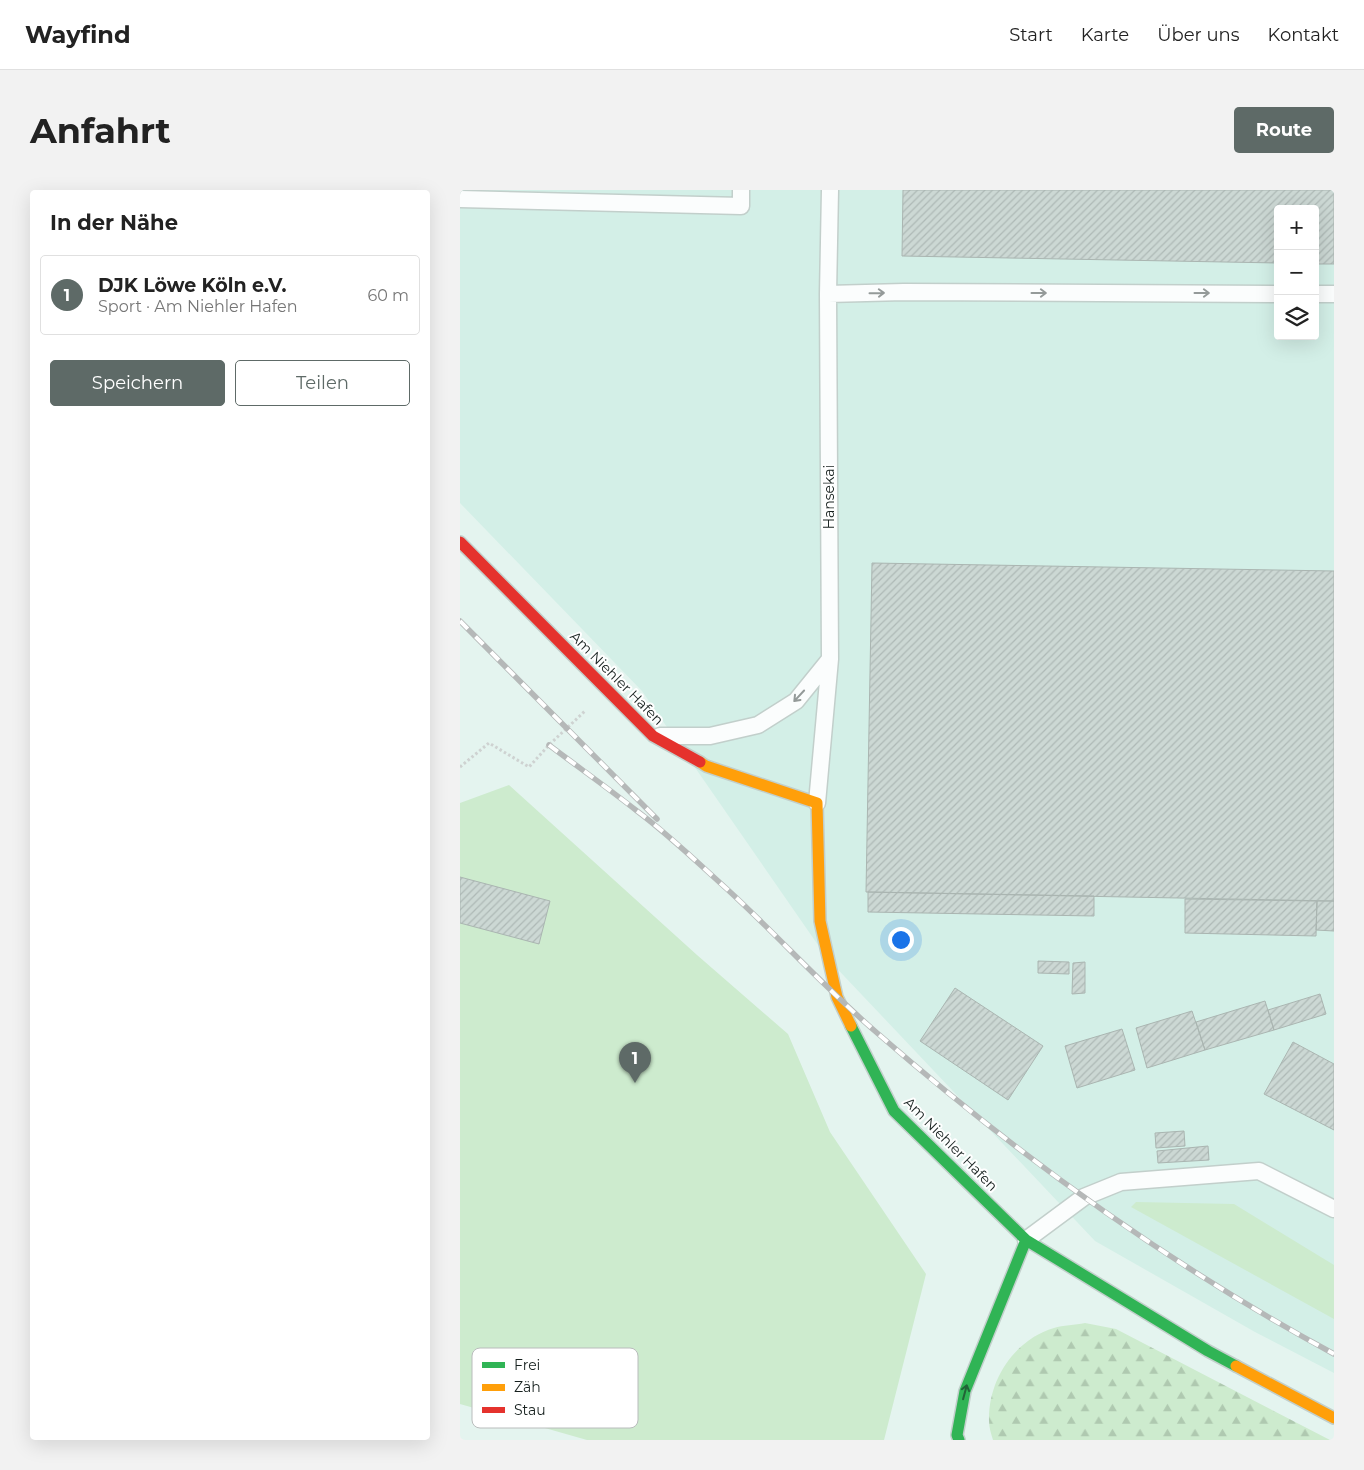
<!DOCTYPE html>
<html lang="de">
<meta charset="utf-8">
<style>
body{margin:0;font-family:Montserrat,sans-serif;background:#f2f2f2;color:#222}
.controls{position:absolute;right:15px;top:15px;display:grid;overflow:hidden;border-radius:5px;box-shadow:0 5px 20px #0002}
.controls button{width:45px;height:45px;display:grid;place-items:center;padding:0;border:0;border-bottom:1px solid #e0e0e0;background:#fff;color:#222;font:25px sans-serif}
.you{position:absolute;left:440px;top:749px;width:18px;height:18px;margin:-12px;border:4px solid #fff;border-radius:50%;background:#1a73e8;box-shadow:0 0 0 8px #1a73e833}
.badge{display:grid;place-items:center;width:32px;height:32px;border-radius:50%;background:#5e6a67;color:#fff;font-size:16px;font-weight:700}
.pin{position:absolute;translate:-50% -41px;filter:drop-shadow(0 1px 2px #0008)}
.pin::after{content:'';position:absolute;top:26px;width:18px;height:15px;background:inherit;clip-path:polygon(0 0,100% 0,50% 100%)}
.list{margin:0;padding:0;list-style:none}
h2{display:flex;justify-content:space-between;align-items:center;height:65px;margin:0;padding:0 20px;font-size:21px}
h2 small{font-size:16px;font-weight:400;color:#767676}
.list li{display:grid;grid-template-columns:32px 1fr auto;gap:15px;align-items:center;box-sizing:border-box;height:80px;margin:0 10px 10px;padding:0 10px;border:1px solid #e0e0e0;border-radius:5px}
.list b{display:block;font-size:19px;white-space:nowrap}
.list p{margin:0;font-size:16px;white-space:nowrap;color:#767676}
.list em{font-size:16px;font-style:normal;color:#767676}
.actions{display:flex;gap:10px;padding:15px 20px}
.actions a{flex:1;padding:11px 0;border:1px solid #5e6a67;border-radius:5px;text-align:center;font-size:18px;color:#5e6a67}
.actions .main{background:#5e6a67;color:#fff}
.icon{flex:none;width:28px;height:28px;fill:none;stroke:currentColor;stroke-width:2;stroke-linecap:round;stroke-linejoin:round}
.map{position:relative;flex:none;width:874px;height:1250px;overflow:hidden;border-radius:5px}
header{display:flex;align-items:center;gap:30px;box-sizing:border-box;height:70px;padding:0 25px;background:#fff;border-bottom:1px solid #e0e0e0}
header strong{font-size:24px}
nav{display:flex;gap:28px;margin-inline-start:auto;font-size:18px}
.intro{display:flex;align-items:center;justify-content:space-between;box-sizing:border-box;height:120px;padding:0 30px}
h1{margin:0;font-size:35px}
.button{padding:12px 22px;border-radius:5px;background:#5e6a67;color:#fff;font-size:18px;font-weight:700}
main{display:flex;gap:30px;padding:0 30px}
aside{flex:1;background:#fff;border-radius:5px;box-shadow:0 5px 20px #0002}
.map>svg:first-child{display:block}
.built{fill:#d3efe7;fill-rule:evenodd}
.green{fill:#cdebce}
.forest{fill:url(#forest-firs)}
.building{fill:url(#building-hatch);stroke:#aab5b1}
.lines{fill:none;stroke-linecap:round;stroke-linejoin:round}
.lane-casing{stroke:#c2cfcb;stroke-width:19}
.fast-casing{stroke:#c2cfcb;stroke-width:14}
.slow-casing{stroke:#c2cfcb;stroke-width:14}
.jam-casing{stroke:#c2cfcb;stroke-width:14}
.path{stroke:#ced2d1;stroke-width:3;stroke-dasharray:2.5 2.5;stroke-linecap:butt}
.lane{stroke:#fbfdfd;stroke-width:16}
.fast{stroke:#30b455;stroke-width:11}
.slow{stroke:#ff9f0a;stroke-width:11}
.jam{stroke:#e5322d;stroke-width:11}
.rail-casing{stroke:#b5b8b8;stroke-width:5.5}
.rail{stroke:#fff;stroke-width:4;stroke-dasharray:11;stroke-linecap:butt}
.oneway{stroke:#949a99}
.oneway2{stroke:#226337}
.labels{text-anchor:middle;stroke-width:4;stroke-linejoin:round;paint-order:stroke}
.street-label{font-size:14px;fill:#16201e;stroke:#fff}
.key{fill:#fff;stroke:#b9bcbc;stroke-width:1}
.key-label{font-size:14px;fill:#16201e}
</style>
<header>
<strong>Wayfind</strong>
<nav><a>Start</a><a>Karte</a><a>Über uns</a><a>Kontakt</a></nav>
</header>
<div class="intro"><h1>Anfahrt</h1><a class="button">Route</a></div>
<main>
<aside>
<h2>In der Nähe<small></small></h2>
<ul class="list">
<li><span class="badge">1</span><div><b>DJK Löwe Köln e.V.</b><p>Sport · Am Niehler Hafen</p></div><em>60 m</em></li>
</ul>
<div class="actions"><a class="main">Speichern</a><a>Teilen</a></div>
</aside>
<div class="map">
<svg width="874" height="1250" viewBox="0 0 874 1250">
<defs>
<pattern id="forest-firs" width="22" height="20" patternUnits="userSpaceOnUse" patternTransform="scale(1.25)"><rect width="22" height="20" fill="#cdebce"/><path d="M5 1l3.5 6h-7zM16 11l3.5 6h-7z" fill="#afc9b0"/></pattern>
<pattern id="building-hatch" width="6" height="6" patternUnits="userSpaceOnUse" patternTransform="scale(1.25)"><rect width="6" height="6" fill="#ccd8d4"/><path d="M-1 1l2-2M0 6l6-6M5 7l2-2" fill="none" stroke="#aeb9b6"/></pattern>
</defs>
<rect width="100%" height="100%" fill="#e4f4ef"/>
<path class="built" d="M 0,0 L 874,0 L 874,1183 L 795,1142 L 635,1051 L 367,768 L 182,501 L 0,313 ZM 818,19 L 855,19 L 855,146 L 818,146 Z"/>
<path class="green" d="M 49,595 L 237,765 L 328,844 L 370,942 L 466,1084 L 424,1250 L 127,1250 L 0,1214 L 0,613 Z
M 676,1012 L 774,1014 L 874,1075 L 874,1129 L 671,1017 Z"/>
<path class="forest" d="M 625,1133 L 656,1139 L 870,1250 L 533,1250 C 531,1244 529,1237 529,1231 C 528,1190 554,1150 594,1138 C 603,1135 615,1135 625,1133 Z"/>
<path class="building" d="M 443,0 L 874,0 L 874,74 L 855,74 L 855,19 L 818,19 L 818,73 L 442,66 Z
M 412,373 L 874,381 L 874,711 L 406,702 Z
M 0,687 L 90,711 L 79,754 L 0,733 Z
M 408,702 L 634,706 L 634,726 L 408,722 Z
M 725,709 L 857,711 L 856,746 L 725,743 Z
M 857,711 L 874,711 L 874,741 L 856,740 Z
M 578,771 L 609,772 L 609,784 L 578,783 Z
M 625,772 L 625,803 L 612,804 L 613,773 Z
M 495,798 L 583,856 L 548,910 L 460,851 Z
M 860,804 L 866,824 L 814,840 L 808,820 Z
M 805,811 L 814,840 L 745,860 L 736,832 Z
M 732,821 L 745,860 L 687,878 L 676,838 Z
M 662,839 L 675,880 L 617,898 L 605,856 Z
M 833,852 L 874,874 L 874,940 L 804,904 Z
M 724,941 L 725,956 L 696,958 L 695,943 Z
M 748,956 L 749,970 L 698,973 L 697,961 Z"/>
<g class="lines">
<g class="lane-casing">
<path id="lane" d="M 0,9 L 281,16 L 281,0
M 368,104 L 444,102 L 818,104
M 855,104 L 874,104
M 200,546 L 250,546 L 298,535 L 336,511 L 370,469
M 357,613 L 370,469 L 368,104 L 370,0
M 566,1050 L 624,1007 L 661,992 L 799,981 L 874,1019"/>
</g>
<g class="fast-casing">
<path id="fast" d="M 391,836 L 434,921 L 566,1050 L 748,1161 L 776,1176
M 499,1250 L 497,1245 L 505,1201 L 566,1050"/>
</g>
<g class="slow-casing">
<path id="slow" d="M 240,572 L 246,576 L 357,613 L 360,731 L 377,807 L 391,836
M 776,1176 L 874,1228"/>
</g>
<g class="jam-casing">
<path id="jam" d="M 0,352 L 193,546 L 240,572"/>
</g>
<path class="path" d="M 0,577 L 29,553 L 69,577 L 89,555 L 125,521"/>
<use href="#lane" class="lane"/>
<use href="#fast" class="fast"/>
<use href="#slow" class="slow"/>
<use href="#jam" class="jam"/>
<g class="rail-casing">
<path id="rail" d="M 0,431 L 197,629
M 89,555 C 118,577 148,598 177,621 C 209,645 238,673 268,700 C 318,746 364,797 416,842 C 557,965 710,1075 874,1164"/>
</g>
<use href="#rail" class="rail"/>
</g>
<defs><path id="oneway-shaft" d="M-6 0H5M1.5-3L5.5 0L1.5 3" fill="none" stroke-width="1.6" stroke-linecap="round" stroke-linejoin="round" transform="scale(1.25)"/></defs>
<g class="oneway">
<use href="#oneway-shaft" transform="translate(417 103) rotate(-1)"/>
<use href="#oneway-shaft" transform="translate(579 103)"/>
<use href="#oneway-shaft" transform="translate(742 103)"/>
<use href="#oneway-shaft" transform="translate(339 506) rotate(133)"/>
</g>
<use class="oneway2" href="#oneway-shaft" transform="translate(505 1202) rotate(-75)"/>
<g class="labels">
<g class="street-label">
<text transform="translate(369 307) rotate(-90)" y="5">Hansekai</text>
<text transform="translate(157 488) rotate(45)" y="5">Am Niehler Hafen</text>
<text transform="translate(491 954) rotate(45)" y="5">Am Niehler Hafen</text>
</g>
</g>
<rect x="12" y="1158" width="166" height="80" rx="8" class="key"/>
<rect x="22" y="1172" width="23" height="6" fill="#30b455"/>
<rect x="22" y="1194" width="23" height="7" fill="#ff9f0a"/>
<rect x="22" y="1217" width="23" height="6" fill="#e5322d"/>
<g class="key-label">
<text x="54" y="1180">Frei</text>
<text x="54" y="1202">Zäh</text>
<text x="54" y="1225">Stau</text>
</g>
</svg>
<div class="controls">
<button>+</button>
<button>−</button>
<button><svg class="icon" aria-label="layers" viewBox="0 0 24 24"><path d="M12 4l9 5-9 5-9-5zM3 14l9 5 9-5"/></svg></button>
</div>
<div class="you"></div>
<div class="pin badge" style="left:175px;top:893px">1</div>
</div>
</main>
